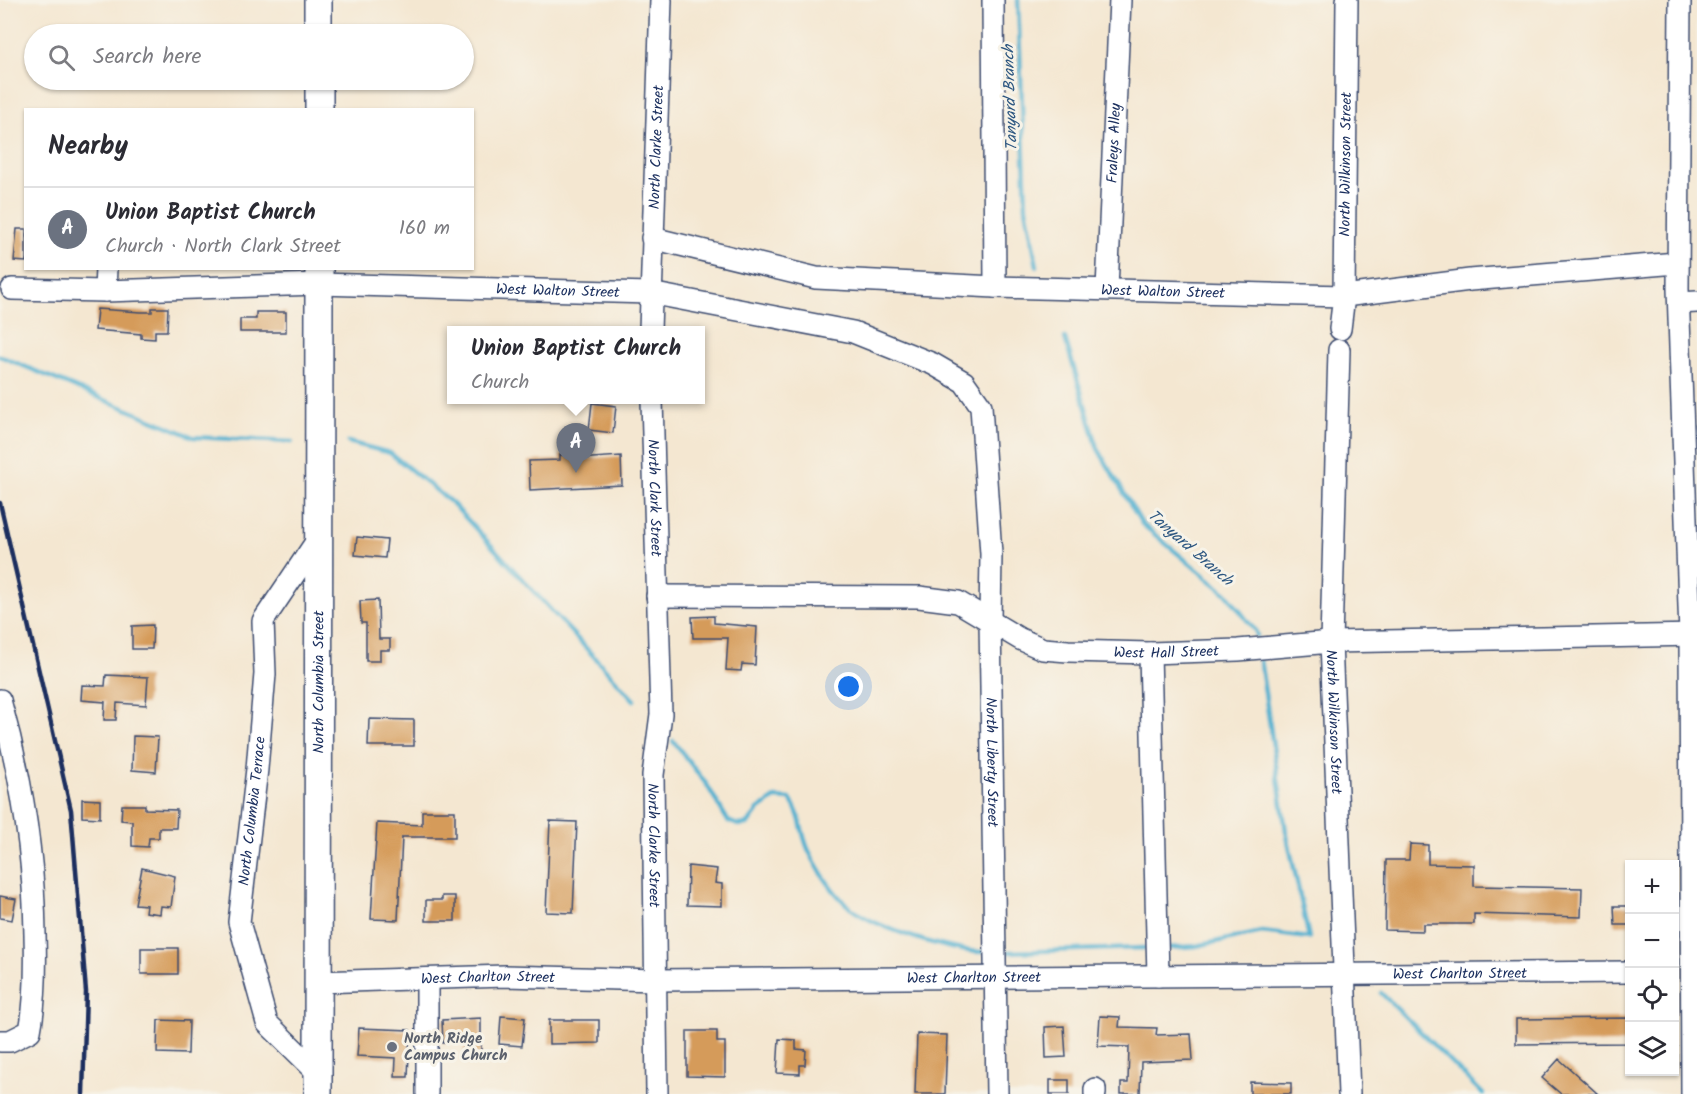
<!DOCTYPE html>
<meta charset="utf-8">
<style>
body{margin:0;font-family:Kalam,sans-serif;background:#f7f7f7;color:#2b2b33}
.controls{position:absolute;right:18px;bottom:18px;display:grid;overflow:hidden;border-radius:0px;box-shadow:0 2px 4px #0004}
.controls button{width:54px;height:54px;display:grid;place-items:center;padding:0;border:0;border-bottom:2px solid #e1e1e2;background:#fff;color:#2b2b33;font:30px sans-serif}
.you{position:absolute;left:849px;top:687px;width:21px;height:21px;margin:-15px;border:4px solid #fff;border-radius:50%;background:#1a73e8;box-shadow:0 0 0 9px #1a73e833}
.badge{display:grid;place-items:center;width:39px;height:39px;border-radius:50%;background:#c8321e;color:#fff;font-size:20px;font-weight:700}
.pin{position:absolute;translate:-50% -50px;filter:drop-shadow(0 2px 3px #0008)}
.pin::after{content:'';position:absolute;top:32px;width:21px;height:18px;background:inherit;clip-path:polygon(0 0,100% 0,50% 100%)}
.popup{position:absolute;left:447px;top:326px;width:258px;height:78px;box-sizing:border-box;display:grid;place-content:center;border-radius:0px;background:#fff;filter:drop-shadow(0 2px 4px #0005);font-size:20px;white-space:nowrap;color:#7c7c81}
.popup b{font-size:22px;color:#2b2b33}
.popup::after{content:'';position:absolute;left:50%;top:100%;margin-left:-12px;border:12px solid transparent;border-top-color:#fff}
.list{margin:0;padding:0;list-style:none}
h2{display:flex;justify-content:space-between;align-items:center;height:78px;margin:0;padding:0 24px;font-size:26px}
h2 small{font-size:20px;font-weight:400;color:#7c7c81}
.list li{display:grid;grid-template-columns:39px 1fr auto;gap:18px;align-items:center;box-sizing:border-box;height:84px;padding:0 24px;border-top:2px solid #e1e1e2}
.list b{display:block;font-size:22px;white-space:nowrap}
.list p{margin:0;font-size:20px;white-space:nowrap;color:#7c7c81}
.list em{font-size:20px;font-style:normal;color:#7c7c81}
.icon{flex:none;width:33px;height:33px;fill:none;stroke:currentColor;stroke-width:2;stroke-linecap:round;stroke-linejoin:round}
.map{position:relative;flex:none;width:1697px;height:1094px;overflow:hidden}
.search{position:absolute;background:#fff;box-shadow:0 2px 4px #0004;left:24px;top:24px;width:450px;height:66px;display:flex;align-items:center;gap:15px;box-sizing:border-box;padding:0 21px;border-radius:33px;color:#7c7c81;font-size:22px}
.panel{position:absolute;background:#fff;box-shadow:0 2px 4px #0004;left:24px;top:108px;width:450px;height:162px;border-radius:0px}
.map>svg:first-child{display:block}
.lines{fill:none;stroke-linecap:round;stroke-linejoin:round}
.stream{stroke:#52b1d0;stroke-width:4.5}
.building{fill:#d59b5a}
.minor-casing{stroke:#3c4b6f;stroke-width:24}
.major-casing{stroke:#3c4b6f;stroke-width:30}
.minor{stroke:#fff;stroke-width:21}
.major{stroke:#fff;stroke-width:27}
.rail{stroke:#1b2f5e;stroke-width:4.5}
.worship-dot{fill:#6b7280;stroke:#f7f3e8;stroke-width:2}
.labels{text-anchor:middle;stroke-width:6;stroke-linejoin:round;paint-order:stroke}
.street-label{font-size:15px;fill:#1b2f5e;stroke:#f7f3e8}
.worship-label{font-size:15px;font-weight:bold;fill:#5b616d;stroke:#f7f3e8;text-anchor:start}
.water-label{font-size:16px;font-style:italic;fill:#2c5680;stroke:#f7f3e8}
</style>
<div class="map">
<svg width="1697" height="1094" viewBox="0 0 1697 1094">
<rect width="100%" height="100%" fill="#f7f3e8"/>
<filter id="ink" filterUnits="userSpaceOnUse"><feTurbulence type="fractalNoise" baseFrequency=".0167" numOctaves="2"/><feDisplacementMap in="SourceGraphic" scale="12" xChannelSelector="R" yChannelSelector="G"/><feConvolveMatrix kernelMatrix="1 2 1 2 8 2 1 2 1" color-interpolation-filters="sRGB"/></filter>
<filter id="wash" filterUnits="userSpaceOnUse"><feTurbulence type="fractalNoise" baseFrequency=".008" numOctaves="4" result="noise"/><feDisplacementMap in="SourceGraphic" scale="24" xChannelSelector="R" yChannelSelector="G"/><feGaussianBlur stdDeviation="1.35" result="paint"/><feColorMatrix in="noise" values="0 0 0 0 0 0 0 0 0 0 0 0 0 0 0 0 0 1.4 0 .05"/><feComposite in="paint" operator="in"/></filter>
<g filter="url(#wash)">
<rect width="100%" height="100%" fill="#f4e7d1"/>
<g class="lines">
<path class="stream" d="M 1018,0 L 1026,208 L 1037,266
M 1065,338 L 1098,449 L 1142,524 L 1228,595 L 1256,632 L 1257,636
M 0,356 L 193,437 L 292,442
M 348,442 L 390,453 L 452,503 L 634,700
M 673,741 L 707,785 L 728,821 L 738,825 L 748,824 L 758,810 L 775,798 L 790,799 C 804,819 800,836 811,855 C 819,870 833,892 846,904 C 868,926 953,953 984,952
M 1169,948 L 1196,946 L 1262,932 L 1309,938 L 1286,831 L 1260,660
M 1008,952 L 1145,948
M 1381,993 L 1483,1094"/>
</g>
<g id="blocks">
<path class="building" d="M 17,229 L 26,229 L 26,262 L 14,261 Z
M 152,308 L 168,308 L 167,331 L 155,331 L 155,339 L 141,338 L 141,334 L 95,330 L 97,309 L 141,312 L 152,312 Z
M 256,312 L 286,312 L 286,332 L 240,332 L 240,319 L 256,319 Z
M 592,403 L 616,406 L 613,433 L 589,430 Z
M 578,454 L 578,459 L 621,456 L 622,485 L 530,490 L 529,461 L 560,460 L 560,455 Z
M 357,537 L 387,540 L 385,558 L 355,555 Z
M 378,600 L 379,639 L 390,639 L 390,650 L 380,650 L 380,661 L 366,661 L 366,623 L 361,623 L 360,601 Z
M 714,616 L 714,623 L 757,627 L 755,665 L 742,664 L 741,671 L 726,670 L 728,638 L 693,638 L 692,617 Z
M 153,625 L 152,649 L 132,649 L 132,626 Z
M 106,675 L 148,677 L 146,705 L 117,703 L 116,720 L 104,720 L 105,702 L 81,700 L 82,685 L 105,686 Z
M 369,719 L 414,720 L 414,746 L 368,746 Z
M 133,736 L 158,737 L 156,772 L 132,770 Z
M 82,799 L 100,800 L 100,818 L 82,817 Z
M 122,805 L 145,805 L 145,809 L 177,810 L 176,828 L 159,828 L 159,838 L 149,838 L 148,847 L 132,846 L 132,821 L 121,820 Z
M 422,811 L 455,811 L 455,837 L 402,837 L 398,920 L 371,919 L 377,823 L 422,825 Z
M 550,821 L 577,822 L 573,913 L 546,912 Z
M 1410,844 L 1428,845 L 1428,864 L 1474,865 L 1474,886 L 1582,888 L 1581,917 L 1474,914 L 1474,924 L 1423,924 L 1423,931 L 1385,930 L 1386,860 L 1409,860 Z
M 688,866 L 717,869 L 715,883 L 722,884 L 722,906 L 687,905 Z
M 142,868 L 175,876 L 171,907 L 161,906 L 160,914 L 145,912 L 146,905 L 135,904 Z
M 0,896 L 16,899 L 12,920 L 0,918 Z
M 442,896 L 455,896 L 455,921 L 426,921 L 426,900 L 442,900 Z
M 1614,906 L 1629,906 L 1629,925 L 1615,925 Z
M 141,948 L 178,948 L 178,974 L 141,974 Z
M 501,1016 L 525,1018 L 522,1046 L 499,1044 Z
M 1100,1016 L 1120,1017 L 1119,1027 L 1157,1028 L 1156,1035 L 1191,1034 L 1193,1060 L 1141,1062 L 1140,1094 L 1121,1094 L 1121,1083 L 1128,1083 L 1129,1047 L 1098,1046 Z
M 481,1018 L 481,1054 L 464,1054 L 464,1042 L 443,1043 L 442,1020 Z
M 1629,1018 L 1629,1043 L 1516,1044 L 1516,1019 Z
M 158,1020 L 189,1021 L 188,1054 L 157,1053 Z
M 549,1020 L 599,1020 L 599,1043 L 549,1044 Z
M 1064,1026 L 1066,1057 L 1046,1058 L 1045,1027 Z
M 359,1028 L 410,1030 L 408,1077 L 395,1077 L 396,1058 L 357,1056 Z
M 687,1031 L 717,1031 L 717,1042 L 725,1042 L 725,1077 L 687,1076 Z
M 917,1034 L 947,1035 L 945,1094 L 915,1094 Z
M 779,1039 L 796,1040 L 796,1049 L 806,1050 L 805,1065 L 800,1065 L 800,1074 L 777,1073 Z
M 1559,1059 L 1598,1094 L 1561,1094 L 1542,1078 Z
M 1050,1080 L 1069,1080 L 1069,1094 L 1050,1094 Z
M 1250,1082 L 1291,1083 L 1291,1094 L 1250,1094 Z"/>
</g>
</g>
<g filter="url(#ink)">
<use href="#blocks" fill-opacity="0" stroke="#3c4b6f" stroke-width="1.5"/>
<g class="lines">
<g class="minor-casing">
<g id="minor">
<path d="M 993,0 L 995,287"/>
<path d="M 1680,0 L 1678,289 L 1690,635 L 1692,1094"/>
<path id="s1" d="M 652,238 L 816,278 L 995,287 L 1344,296 L 1470,280 L 1677,263"/>
<path id="s2" d="M 12,289 L 105,291 L 319,284 L 650,293 L 853,332 L 933,364 L 964,382 L 981,406 L 991,554 L 990,619 L 997,1094"/>
<path id="s3" d="M 1107,289 L 1120,0"/>
<path d="M 105,291 L 106,268"/>
<path d="M 1679,303 L 1697,302"/>
<path id="s4" d="M 1340,329 L 1344,296 L 1347,0"/>
<path id="s5" d="M 650,330 L 661,0"/>
<path id="s6" d="M 1339,350 L 1331,642 L 1349,1094"/>
<path id="s7" d="M 652,400 L 661,714 L 653,775 L 657,1094"/>
<path id="s8" d="M 657,596 L 919,597 L 958,602 L 1020,639 L 1043,649 L 1068,651 L 1150,653 L 1238,650 L 1331,642 L 1697,635"/>
<path d="M 1150,653 L 1158,976"/>
<path d="M 0,700 C 22,778 34,854 35,935 C 36,967 36,1000 30,1031 L 10,1041 L 0,1041"/>
<path d="M 427,979 L 427,1094"/>
<path id="s9" d="M 318,982 L 505,976 L 657,980 L 1630,972"/>
<path id="s10" d="M 318,1073 L 267,1023 L 239,922 L 257,769 L 265,674 L 263,621 L 318,539"/>
<path d="M 1095,1089 L 1095,1094"/>
</g>
</g>
<g class="major-casing">
<g id="major">
<path d="M 318,0 L 318,34"/>
<path d="M 319,80 L 319,110"/>
<path id="s11" d="M 318,1094 L 319,268"/>
</g>
</g>
<use href="#minor" class="minor"/>
<use href="#major" class="major"/>
<path class="rail" d="M 0,503 L 71,810 L 86,992 L 83,1094"/>
</g>
</g>
<circle class="worship-dot" cx="392" cy="1047" r="6"/>
<g class="labels">
<g class="street-label">
<text dy="5" stroke="none"><textPath href="#s3" startOffset="146">Fraleys Alley</textPath></text>
<text dy="5" stroke="none"><textPath href="#s5" startOffset="183">North Clarke Street</textPath></text>
<text dy="5" stroke="none"><textPath href="#s4" startOffset="165">North Wilkinson Street</textPath></text>
<text dy="5" stroke="none"><textPath href="#s2" startOffset="546">West Walton Street</textPath></text>
<text dy="5" stroke="none"><textPath href="#s1" startOffset="516">West Walton Street</textPath></text>
<text dy="5" stroke="none"><textPath href="#s7" startOffset="98">North Clark Street</textPath></text>
<text dy="5" stroke="none"><textPath href="#s8" startOffset="522">West Hall Street</textPath></text>
<text dy="5" stroke="none"><textPath href="#s11" startOffset="412">North Columbia Street</textPath></text>
<text dy="5" stroke="none"><textPath href="#s6" startOffset="372">North Wilkinson Street</textPath></text>
<text dy="5" stroke="none"><textPath href="#s2" startOffset="1353">North Liberty Street</textPath></text>
<text dy="5" stroke="none"><textPath href="#s10" startOffset="288">North Columbia Terrace</textPath></text>
<text dy="5" stroke="none"><textPath href="#s7" startOffset="446">North Clarke Street</textPath></text>
<text dy="5" stroke="none"><textPath href="#s9" startOffset="1142">West Charlton Street</textPath></text>
<text dy="5" stroke="none"><textPath href="#s9" startOffset="656">West Charlton Street</textPath></text>
<text dy="5" stroke="none"><textPath href="#s9" startOffset="170">West Charlton Street</textPath></text>
</g>
<g class="worship-label">
<text x="404" y="1043">North Ridge<tspan x="404" dy="17">Campus Church</tspan></text>
</g>
<g class="water-label">
<text transform="translate(1009 98) rotate(-92)" y="6">Tanyard Branch</text>
<text transform="translate(1191 547) rotate(41)" y="6">Tanyard Branch</text>
</g>
</g>
</svg>
<div class="controls">
<button>+</button>
<button>−</button>
<button><svg class="icon" aria-label="locate" viewBox="0 0 24 24"><circle cx="12" cy="12" r="6"/><path d="M12 2v4M12 18v4M2 12h4M18 12h4"/></svg></button>
<button><svg class="icon" aria-label="layers" viewBox="0 0 24 24"><path d="M12 4l9 5-9 5-9-5zM3 14l9 5 9-5"/></svg></button>
</div>
<div class="you"></div>
<div class="pin badge" style="left:576px;top:473px;background:#6b7280">A</div>
<div class="popup"><b>Union Baptist Church</b>Church</div>
<div class="search"><svg class="icon" aria-label="search" viewBox="0 0 24 24"><circle cx="10" cy="10" r="6"/><path d="M15 15l6 6"/></svg>Search here</div>
<section class="panel">
<h2>Nearby<small></small></h2>
<ul class="list">
<li><span class="badge" style="background:#6b7280">A</span><div><b>Union Baptist Church</b><p>Church · North Clark Street</p></div><em>160 m</em></li>
</ul>
</section>
</div>
